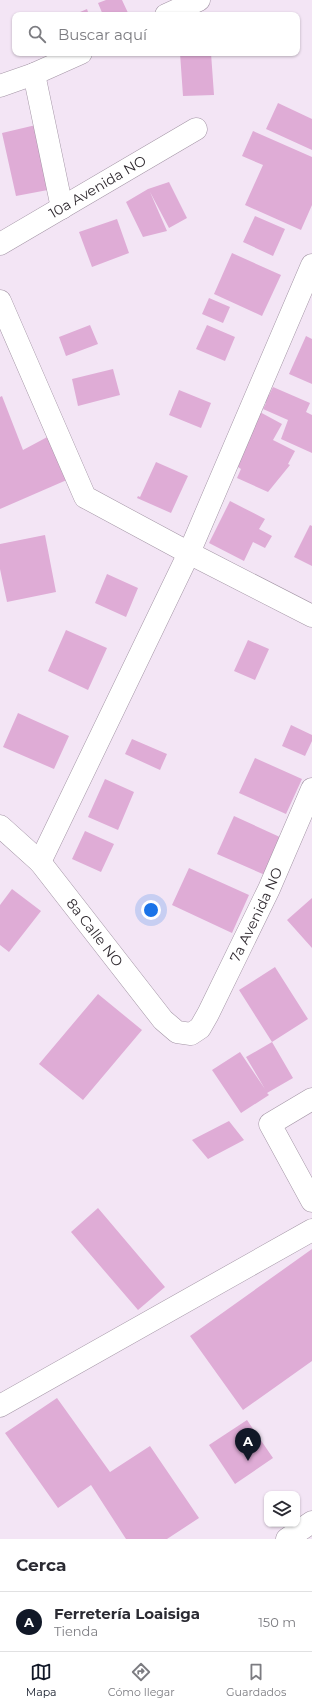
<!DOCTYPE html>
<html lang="es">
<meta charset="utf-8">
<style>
body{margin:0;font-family:Montserrat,sans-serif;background:#f7f7f7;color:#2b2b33}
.controls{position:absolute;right:12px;bottom:12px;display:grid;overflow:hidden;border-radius:8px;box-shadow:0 1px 3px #0004}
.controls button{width:36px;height:36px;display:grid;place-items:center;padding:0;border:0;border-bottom:1px solid #e1e1e2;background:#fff;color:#2b2b33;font:20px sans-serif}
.you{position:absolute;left:151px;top:910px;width:14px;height:14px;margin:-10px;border:3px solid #fff;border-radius:50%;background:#1a73e8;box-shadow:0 0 0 6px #1a73e833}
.badge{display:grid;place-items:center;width:26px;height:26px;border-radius:50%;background:#111827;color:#fff;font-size:13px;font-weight:700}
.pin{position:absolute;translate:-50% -33px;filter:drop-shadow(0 1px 2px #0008)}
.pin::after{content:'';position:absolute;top:21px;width:14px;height:12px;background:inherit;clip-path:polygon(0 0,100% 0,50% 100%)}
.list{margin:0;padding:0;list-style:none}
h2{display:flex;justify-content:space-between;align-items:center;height:52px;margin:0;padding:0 16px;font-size:17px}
h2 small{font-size:13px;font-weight:400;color:#7c7c81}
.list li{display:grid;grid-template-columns:26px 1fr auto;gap:12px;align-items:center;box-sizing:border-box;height:60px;padding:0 16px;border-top:1px solid #e1e1e2}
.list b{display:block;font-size:15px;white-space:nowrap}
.list p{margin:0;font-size:13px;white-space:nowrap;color:#7c7c81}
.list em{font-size:13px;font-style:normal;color:#7c7c81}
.icon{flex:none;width:22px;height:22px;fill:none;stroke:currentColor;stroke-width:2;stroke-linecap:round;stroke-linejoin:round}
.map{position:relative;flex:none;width:312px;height:1539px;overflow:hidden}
.search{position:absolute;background:#fff;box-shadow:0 1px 3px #0004;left:12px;right:12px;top:12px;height:44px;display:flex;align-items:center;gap:10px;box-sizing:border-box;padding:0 14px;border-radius:8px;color:#7c7c81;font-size:15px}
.sheet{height:112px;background:#fff}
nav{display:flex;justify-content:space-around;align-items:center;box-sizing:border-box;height:56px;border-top:1px solid #e1e1e2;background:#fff;font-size:11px;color:#7c7c81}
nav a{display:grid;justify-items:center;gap:2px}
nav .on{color:#111827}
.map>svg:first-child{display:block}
.building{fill:#dfacd6}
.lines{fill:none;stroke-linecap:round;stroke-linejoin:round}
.minor-casing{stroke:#a395a5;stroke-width:23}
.major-casing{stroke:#a395a5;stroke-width:23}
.minor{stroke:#fff;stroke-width:22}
.major{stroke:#fff;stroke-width:22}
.labels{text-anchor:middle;stroke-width:3.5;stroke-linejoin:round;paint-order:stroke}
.street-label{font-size:14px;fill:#302a30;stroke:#fff}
</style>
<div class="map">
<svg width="312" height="1539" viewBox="0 0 312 1539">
<rect width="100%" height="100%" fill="#f3e5f5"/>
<path class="building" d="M 106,0 L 122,0 L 129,15 L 103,15 L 98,3 Z
M 87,9 L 89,15 L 73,15 Z
M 180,53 L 211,53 L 214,95 L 183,96 Z
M 278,103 L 312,119 L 312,150 L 266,129 Z
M 40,124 L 53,189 L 16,196 L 2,133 Z
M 253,131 L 312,157 L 312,205 L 301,230 L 245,205 L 263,165 L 242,156 Z
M 169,182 L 187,218 L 169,228 L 150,192 L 167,231 L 143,237 L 126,202 L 148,189 Z
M 255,216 L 285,229 L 273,256 L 243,242 Z
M 117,219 L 129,253 L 92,267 L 79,232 Z
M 232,253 L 281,275 L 262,316 L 214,294 Z
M 209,298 L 230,307 L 223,323 L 202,314 Z
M 90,325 L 98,344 L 66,356 L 59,337 Z
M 207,325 L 235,337 L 225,361 L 196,349 Z
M 306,336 L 312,339 L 312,384 L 289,374 Z
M 113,369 L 120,395 L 78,406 L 72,379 Z
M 273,387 L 310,403 L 306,412 L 312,415 L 312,453 L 281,439 L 288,420 L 263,409 L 266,403 L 260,401 L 264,393 L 269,395 Z
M 179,390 L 211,403 L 201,428 L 169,415 Z
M 2,396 L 23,450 L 51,435 L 69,479 L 0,509 L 0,397 Z
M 258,411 L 282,424 L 273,440 L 295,451 L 288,464 L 290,465 L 268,492 L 237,478 L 241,469 L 235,465 Z
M 156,462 L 188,476 L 171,513 L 137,498 L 138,496 L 140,497 Z
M 230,501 L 265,519 L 259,529 L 272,536 L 265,548 L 253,542 L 244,561 L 209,543 Z
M 310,525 L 312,526 L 312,566 L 294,557 Z
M 45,535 L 56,592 L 7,602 L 0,569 L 0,544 Z
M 107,574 L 138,588 L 126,617 L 95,603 Z
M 66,630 L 107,648 L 88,690 L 48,671 Z
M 248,640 L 269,649 L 255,680 L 234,671 Z
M 18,713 L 69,736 L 54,769 L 3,747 Z
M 291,725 L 312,735 L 312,741 L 305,756 L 282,746 Z
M 132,739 L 167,754 L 160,770 L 125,754 Z
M 255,758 L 302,779 L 286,814 L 239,793 Z
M 105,779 L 134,792 L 118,830 L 88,817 Z
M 234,816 L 282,838 L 265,875 L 217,854 Z
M 85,831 L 114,844 L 101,872 L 72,859 Z
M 189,868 L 249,895 L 232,933 L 172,905 Z
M 12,889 L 41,911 L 9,952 L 0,945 L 0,905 Z
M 312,898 L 312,948 L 287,920 Z
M 275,967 L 308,1019 L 272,1042 L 293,1078 L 267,1093 L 269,1095 L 241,1113 L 212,1070 L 240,1052 L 265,1089 L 246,1057 L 272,1042 L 239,990 Z
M 98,994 L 142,1030 L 83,1100 L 39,1064 Z
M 229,1121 L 244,1140 L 208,1159 L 192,1140 Z
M 98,1208 L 165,1287 L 138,1310 L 71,1232 Z
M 312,1249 L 312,1361 L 243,1410 L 190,1336 Z
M 57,1398 L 110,1472 L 150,1446 L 199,1518 L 167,1539 L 126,1539 L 91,1485 L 58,1508 L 5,1433 Z
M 247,1420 L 273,1458 L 235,1484 L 209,1445 Z"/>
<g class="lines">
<g class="minor-casing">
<g id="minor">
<path d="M 166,15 L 199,0"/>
<path d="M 34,74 L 62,208"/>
<path d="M 0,86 L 34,74 L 81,53"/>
<path id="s1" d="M 0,244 L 196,129"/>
<path d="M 0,301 L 85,497 L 189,553 L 312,616"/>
<path id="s2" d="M 0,826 L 40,862 L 163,1020 L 177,1032 L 191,1034 L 200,1028 L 208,1014 L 269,889 L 312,789"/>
<path d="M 40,862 L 189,553 L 312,265"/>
<path d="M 312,1099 L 270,1124 L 312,1201"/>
<path d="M 0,1406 L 312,1230"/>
</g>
</g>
<g class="major-casing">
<path id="major" d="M 287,1539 L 312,1522"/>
</g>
<use href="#minor" class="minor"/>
<use href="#major" class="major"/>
</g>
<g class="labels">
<g class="street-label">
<text dy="5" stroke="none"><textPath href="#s1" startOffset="113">10a Avenida NO</textPath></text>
<text dy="5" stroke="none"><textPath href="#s2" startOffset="424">7a Avenida NO</textPath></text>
<text dy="5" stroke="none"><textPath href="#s2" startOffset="143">8a Calle NO</textPath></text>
</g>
</g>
</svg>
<div class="controls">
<button><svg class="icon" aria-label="layers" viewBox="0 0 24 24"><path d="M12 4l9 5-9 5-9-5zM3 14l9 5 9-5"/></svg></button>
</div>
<div class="you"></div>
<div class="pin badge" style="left:248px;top:1461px">A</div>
<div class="search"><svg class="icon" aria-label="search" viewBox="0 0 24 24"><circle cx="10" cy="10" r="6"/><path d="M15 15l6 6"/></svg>Buscar aquí</div>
</div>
<section class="sheet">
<h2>Cerca<small></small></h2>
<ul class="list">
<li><span class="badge">A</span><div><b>Ferretería Loaisiga</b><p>Tienda</p></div><em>150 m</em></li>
</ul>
</section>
<nav>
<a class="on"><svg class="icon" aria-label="map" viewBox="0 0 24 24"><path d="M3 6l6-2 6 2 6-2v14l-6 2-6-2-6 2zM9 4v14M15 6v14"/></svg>Mapa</a>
<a><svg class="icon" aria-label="directions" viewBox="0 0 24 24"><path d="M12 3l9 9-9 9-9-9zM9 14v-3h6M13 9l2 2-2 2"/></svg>Cómo llegar</a>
<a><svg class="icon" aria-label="saved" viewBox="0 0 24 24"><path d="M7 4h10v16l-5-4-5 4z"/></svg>Guardados</a>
</nav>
